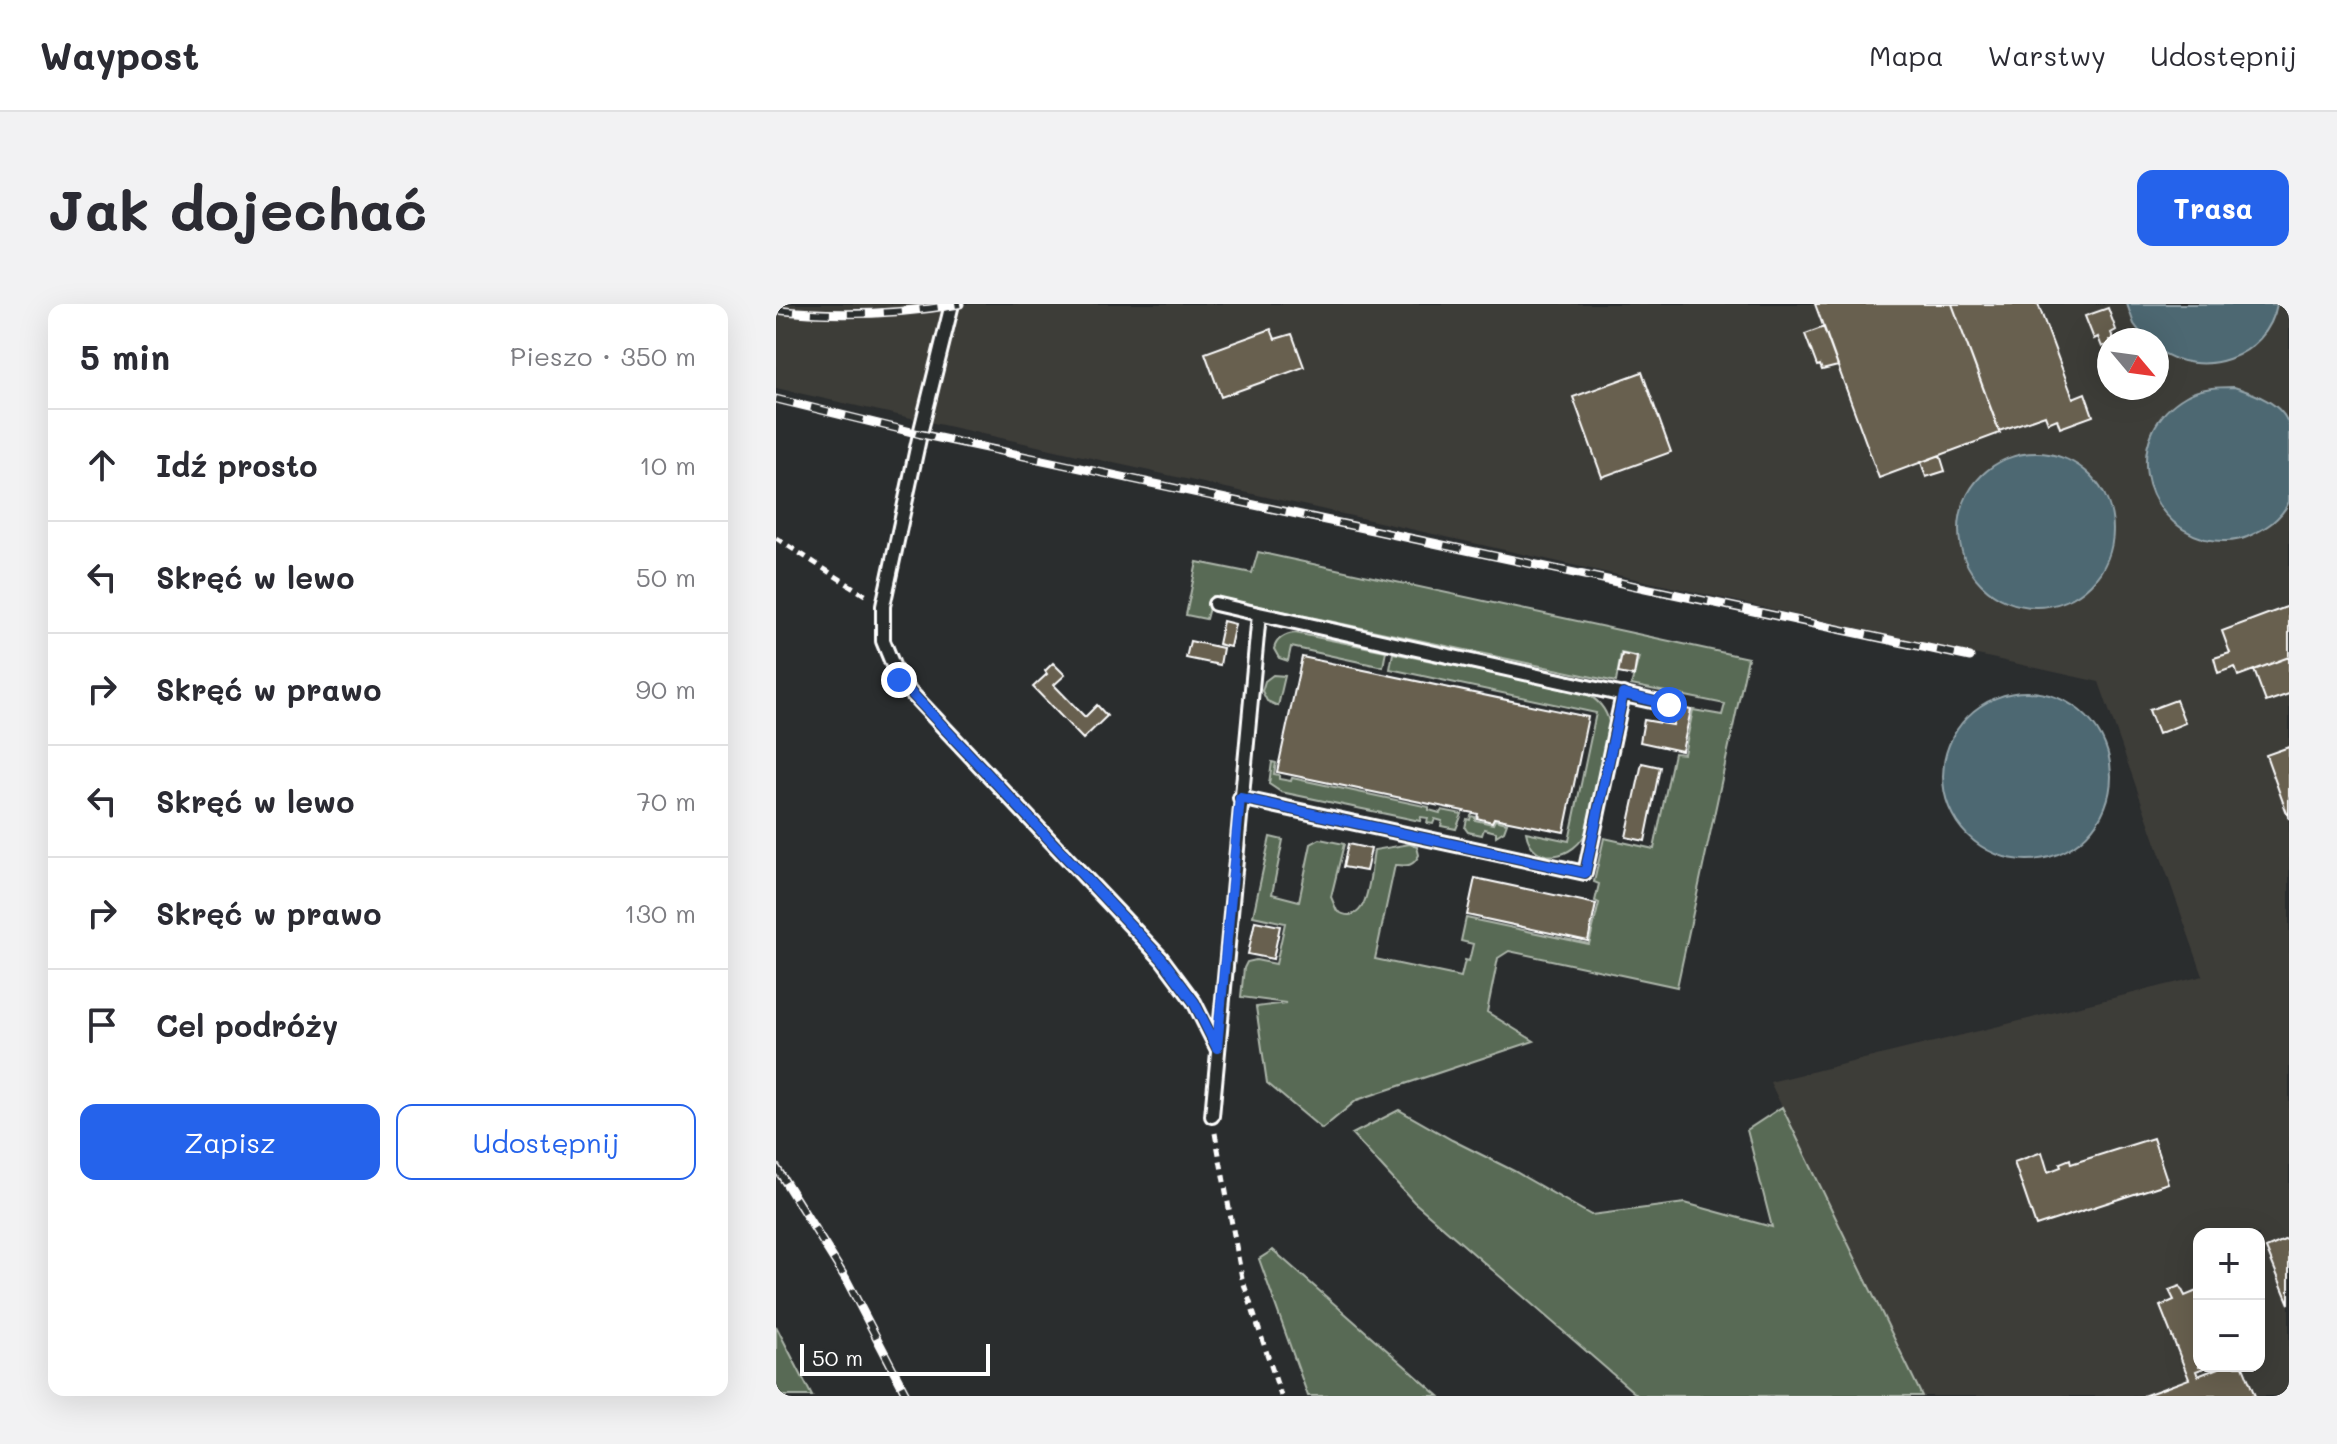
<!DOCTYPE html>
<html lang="pl">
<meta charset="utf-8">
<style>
body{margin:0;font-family:Mali,sans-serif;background:#f2f2f3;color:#2b2b33}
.controls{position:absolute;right:24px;bottom:24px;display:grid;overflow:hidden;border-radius:16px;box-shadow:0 8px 32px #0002}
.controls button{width:72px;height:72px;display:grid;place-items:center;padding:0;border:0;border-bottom:2px solid #e1e1e2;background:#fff;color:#2b2b33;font:40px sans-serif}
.compass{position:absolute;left:1321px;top:24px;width:72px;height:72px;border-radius:50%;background:#fff;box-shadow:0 8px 32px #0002;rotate:119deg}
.scale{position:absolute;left:24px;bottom:20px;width:190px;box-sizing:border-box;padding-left:8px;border:4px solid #fff;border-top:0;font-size:22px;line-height:28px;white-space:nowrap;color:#fff;-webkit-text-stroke:6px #2a2d2e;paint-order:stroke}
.stop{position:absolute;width:24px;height:24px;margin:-18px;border:6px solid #2563eb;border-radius:50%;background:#fff}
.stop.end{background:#2563eb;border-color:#fff;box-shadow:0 2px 8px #0008}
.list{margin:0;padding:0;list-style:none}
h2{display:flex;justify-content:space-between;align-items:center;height:104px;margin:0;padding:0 32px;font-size:34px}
h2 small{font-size:26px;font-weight:400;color:#7c7c81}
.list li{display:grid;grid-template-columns:52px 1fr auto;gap:24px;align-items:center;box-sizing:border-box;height:112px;padding:0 32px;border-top:2px solid #e1e1e2}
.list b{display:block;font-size:30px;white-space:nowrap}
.list em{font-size:26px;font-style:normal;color:#7c7c81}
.actions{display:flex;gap:16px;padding:24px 32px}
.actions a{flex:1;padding:18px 0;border:2px solid #2563eb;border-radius:16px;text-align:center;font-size:28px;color:#2563eb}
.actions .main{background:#2563eb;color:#fff}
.icon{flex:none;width:44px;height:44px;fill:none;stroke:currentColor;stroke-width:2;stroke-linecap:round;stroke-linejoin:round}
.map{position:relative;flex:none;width:1513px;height:1092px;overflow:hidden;border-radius:16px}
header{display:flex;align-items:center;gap:48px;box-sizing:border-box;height:112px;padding:0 40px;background:#fff;border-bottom:2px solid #e1e1e2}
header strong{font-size:38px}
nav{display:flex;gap:44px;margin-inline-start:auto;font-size:28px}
.intro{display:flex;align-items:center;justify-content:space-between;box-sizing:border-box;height:192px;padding:0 48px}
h1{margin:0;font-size:56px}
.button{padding:20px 36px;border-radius:16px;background:#2563eb;color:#fff;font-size:28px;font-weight:700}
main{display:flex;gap:48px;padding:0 48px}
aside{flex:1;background:#fff;border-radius:16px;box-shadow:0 8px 32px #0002}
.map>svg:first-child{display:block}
.built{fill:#3d3c38;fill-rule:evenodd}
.green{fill:#596b55;stroke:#acb5aa;stroke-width:2}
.water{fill:#4d6872;stroke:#94a4aa;stroke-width:2}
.building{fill:#686050;stroke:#fff;stroke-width:2}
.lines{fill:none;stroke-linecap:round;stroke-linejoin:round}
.lane-casing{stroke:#fff;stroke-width:18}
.path{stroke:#fff;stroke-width:5;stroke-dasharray:8 6;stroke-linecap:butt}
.lane{stroke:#2a2d2e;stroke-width:12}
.rail-casing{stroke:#fff;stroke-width:9}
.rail{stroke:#2a2d2e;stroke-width:6;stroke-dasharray:18;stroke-linecap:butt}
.route{stroke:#2563eb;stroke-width:10}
</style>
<header>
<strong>Waypost</strong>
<nav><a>Mapa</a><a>Warstwy</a><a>Udostępnij</a></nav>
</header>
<div class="intro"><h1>Jak dojechać</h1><a class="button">Trasa</a></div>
<main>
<aside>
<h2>5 min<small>Pieszo · 350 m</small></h2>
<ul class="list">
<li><svg class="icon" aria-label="ahead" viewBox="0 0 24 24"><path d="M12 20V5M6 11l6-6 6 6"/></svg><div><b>Idź prosto</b></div><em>10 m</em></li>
<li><svg class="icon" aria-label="left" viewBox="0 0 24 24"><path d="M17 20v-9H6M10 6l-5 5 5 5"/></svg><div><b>Skręć w lewo</b></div><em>50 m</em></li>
<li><svg class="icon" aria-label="right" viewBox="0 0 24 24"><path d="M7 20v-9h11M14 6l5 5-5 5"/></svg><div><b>Skręć w prawo</b></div><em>90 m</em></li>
<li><svg class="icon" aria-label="left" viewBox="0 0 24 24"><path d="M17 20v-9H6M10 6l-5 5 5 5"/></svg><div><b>Skręć w lewo</b></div><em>70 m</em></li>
<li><svg class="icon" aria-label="right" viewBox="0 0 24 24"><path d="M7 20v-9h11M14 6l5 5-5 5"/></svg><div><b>Skręć w prawo</b></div><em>130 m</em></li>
<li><svg class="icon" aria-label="arrive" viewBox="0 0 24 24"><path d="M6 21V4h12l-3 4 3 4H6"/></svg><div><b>Cel podróży</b></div></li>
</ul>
<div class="actions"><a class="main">Zapisz</a><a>Udostępnij</a></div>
</aside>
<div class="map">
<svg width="1513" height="1092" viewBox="0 0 1513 1092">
<rect width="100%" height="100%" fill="#2a2d2e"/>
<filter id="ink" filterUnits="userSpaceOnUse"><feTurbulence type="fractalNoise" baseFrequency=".0125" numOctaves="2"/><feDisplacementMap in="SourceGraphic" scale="16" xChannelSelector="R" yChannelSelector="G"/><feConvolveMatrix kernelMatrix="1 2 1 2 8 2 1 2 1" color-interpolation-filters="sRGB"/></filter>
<g filter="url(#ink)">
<path class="built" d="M 0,0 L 1513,0 L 1513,1092 L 1146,1092 L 994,778 L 1427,672 L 1323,378 L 0,84 ZM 1333,36 L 1381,36 L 1381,84 L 1333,84 ZM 1423,930 L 1483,930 L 1483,1062 L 1423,1062 Z"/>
<path class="green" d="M 482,248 L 972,354 L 901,683 L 733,647 L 722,654 L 711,708 L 758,737 L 581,796 L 546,825 L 491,779 L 480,703 L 510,699 L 465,693 L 468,664 L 471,658 L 480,656 L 500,660 L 509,619 L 477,612 L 494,533 L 507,536 L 496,590 L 523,597 L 535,540 L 544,535 L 568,540 L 555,593 L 561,607 C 594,627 594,567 598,546 L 634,540 L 641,543 L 643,551 C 637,563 631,562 619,561 L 599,655 L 685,673 L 689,656 L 693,657 L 697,640 L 685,637 L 690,614 L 813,640 L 823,599 L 819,597 L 823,580 L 818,578 L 828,534 L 878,545 L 898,449 L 908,450 L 917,406 L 946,411 L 949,400 L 855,381 L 863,353 L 845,349 L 840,378 L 436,292 L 430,315 L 410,311 L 421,258 L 476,269 Z
M 519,329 L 610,347 L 607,363 L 515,343 L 512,357 L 503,354 L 498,345 C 500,335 509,330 519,329 Z
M 617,349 L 809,389 C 821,395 830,405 833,418 C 836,435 816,505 811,526 C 800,555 756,564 750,528 L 793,537 L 820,409 L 614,365 Z
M 497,371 L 509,372 L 502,402 L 491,397 L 486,387 L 489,377 Z
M 496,458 L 500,459 L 498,470 L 503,471 L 503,475 L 515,477 L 516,474 L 653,503 L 653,506 L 664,509 L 666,506 L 686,510 L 680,525 L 665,522 L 666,517 L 659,515 L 657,520 L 651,519 L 652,514 L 645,513 L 644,517 L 505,488 L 493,480 Z
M 695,512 L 699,513 L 699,516 L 717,520 L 719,516 L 731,519 L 728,527 L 720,532 L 720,528 L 708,525 L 706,531 L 692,528 L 689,524 L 691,515 L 694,516 Z
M 1006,803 L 1146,1092 L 862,1092 L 638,898 L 576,830 L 623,806 L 676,836 L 738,867 L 815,911 L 909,899 L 996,923 L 971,826 Z
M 497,946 L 663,1092 L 532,1092 L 483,955 Z
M 0,1022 L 36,1092 L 0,1092 Z"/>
<path class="water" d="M 1351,0 L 1501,0 C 1491,55 1424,76 1381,45 L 1381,36 L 1370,36 L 1358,20 Z
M 1458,83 C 1477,89 1507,99 1513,122 C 1513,135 1513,182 1513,198 C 1504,216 1489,225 1471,233 C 1459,238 1442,238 1429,235 C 1362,215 1347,128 1410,92 C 1424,84 1441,83 1458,83 Z
M1183 226a77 77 0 1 1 154 0a77 77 0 1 1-154 0Z
M1167 472a84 84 0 1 1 168 0a84 84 0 1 1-168 0Z"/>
<path class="building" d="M 1039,0 L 1176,0 L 1224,129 L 1103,174 Z
M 1176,0 L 1262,0 L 1297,94 L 1309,89 L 1317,112 L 1284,124 L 1281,115 L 1272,119 L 1269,111 L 1223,127 Z
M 1332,4 L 1340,26 L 1335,29 L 1338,36 L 1333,36 L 1333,40 L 1326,43 L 1322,33 L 1318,35 L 1309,12 Z
M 1048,23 L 1062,62 L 1046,66 L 1044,61 L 1041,62 L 1029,30 Z
M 495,25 L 499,35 L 516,30 L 528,63 L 445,93 L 429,49 Z
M 866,68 L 895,148 L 826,173 L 797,93 Z
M 1164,151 L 1169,167 L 1150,173 L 1145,158 Z
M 1513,302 L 1513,353 L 1462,372 L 1459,363 L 1442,369 L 1438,354 L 1454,349 L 1446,327 Z
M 447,317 L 459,320 L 454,343 L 442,340 Z
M 414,337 L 447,344 L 444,361 L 410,354 Z
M 846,350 L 861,353 L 858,372 L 842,369 Z
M 526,353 L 812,413 L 788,528 L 718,514 L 716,518 L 701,514 L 702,510 L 501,468 Z
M 1513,353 L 1513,390 L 1490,398 L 1478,366 Z
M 277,359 L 289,371 L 278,381 L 309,413 L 321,401 L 331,412 L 307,435 L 257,383 L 271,370 L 269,367 Z
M 1400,396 L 1409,419 L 1382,430 L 1373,406 Z
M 901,403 L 915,406 L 906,447 L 864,438 L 868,416 L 897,421 Z
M 1513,443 L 1513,515 L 1490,451 Z
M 866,459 L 884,463 L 869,537 L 850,533 Z
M 572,540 L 595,545 L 590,567 L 567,563 Z
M 699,574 L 820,600 L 812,637 L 691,611 Z
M 479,617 L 504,622 L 497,655 L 472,650 Z
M 1377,834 L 1392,879 L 1260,922 L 1238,858 L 1266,848 L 1272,868 L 1285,863 L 1284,859 L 1294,855 L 1295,860 Z
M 1513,934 L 1513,1000 L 1490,944 Z
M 1404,982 L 1409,992 L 1423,986 L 1423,1062 L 1433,1062 L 1420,1067 L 1422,1072 L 1447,1062 L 1467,1062 L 1479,1092 L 1367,1092 L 1413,1075 L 1384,1002 L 1398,996 L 1393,986 Z"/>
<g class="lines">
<g class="lane-casing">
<path id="lane" d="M 176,0 L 144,130 L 107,302 L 107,337 L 123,376 L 386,655 L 418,698 L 441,744
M 439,300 L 483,310
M 464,494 L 809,569 L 847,390
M 436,812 L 483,310 L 893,401"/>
</g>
<path class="path" d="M 0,234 L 92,293
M 439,829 L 466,974 L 505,1092"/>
<use href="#lane" class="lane"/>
<g class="rail-casing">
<path id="rail" d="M 0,6 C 61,13 123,10 184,0
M 0,95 L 144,130 L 1194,353
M 0,863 L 70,975 L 131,1092"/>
</g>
<use href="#rail" class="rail"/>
</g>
</g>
<g class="lines" filter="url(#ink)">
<path class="route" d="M 123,376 L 386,655 L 418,698 L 441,744 L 464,494 L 809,569 L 847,390 L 893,401"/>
</g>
</svg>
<div class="controls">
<button>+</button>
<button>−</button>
</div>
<svg class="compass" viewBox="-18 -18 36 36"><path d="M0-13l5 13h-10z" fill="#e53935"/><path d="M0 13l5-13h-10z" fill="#7c7c81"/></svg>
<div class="scale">50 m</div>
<div class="stop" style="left:893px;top:401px"></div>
<div class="stop end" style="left:123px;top:376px"></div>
</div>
</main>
